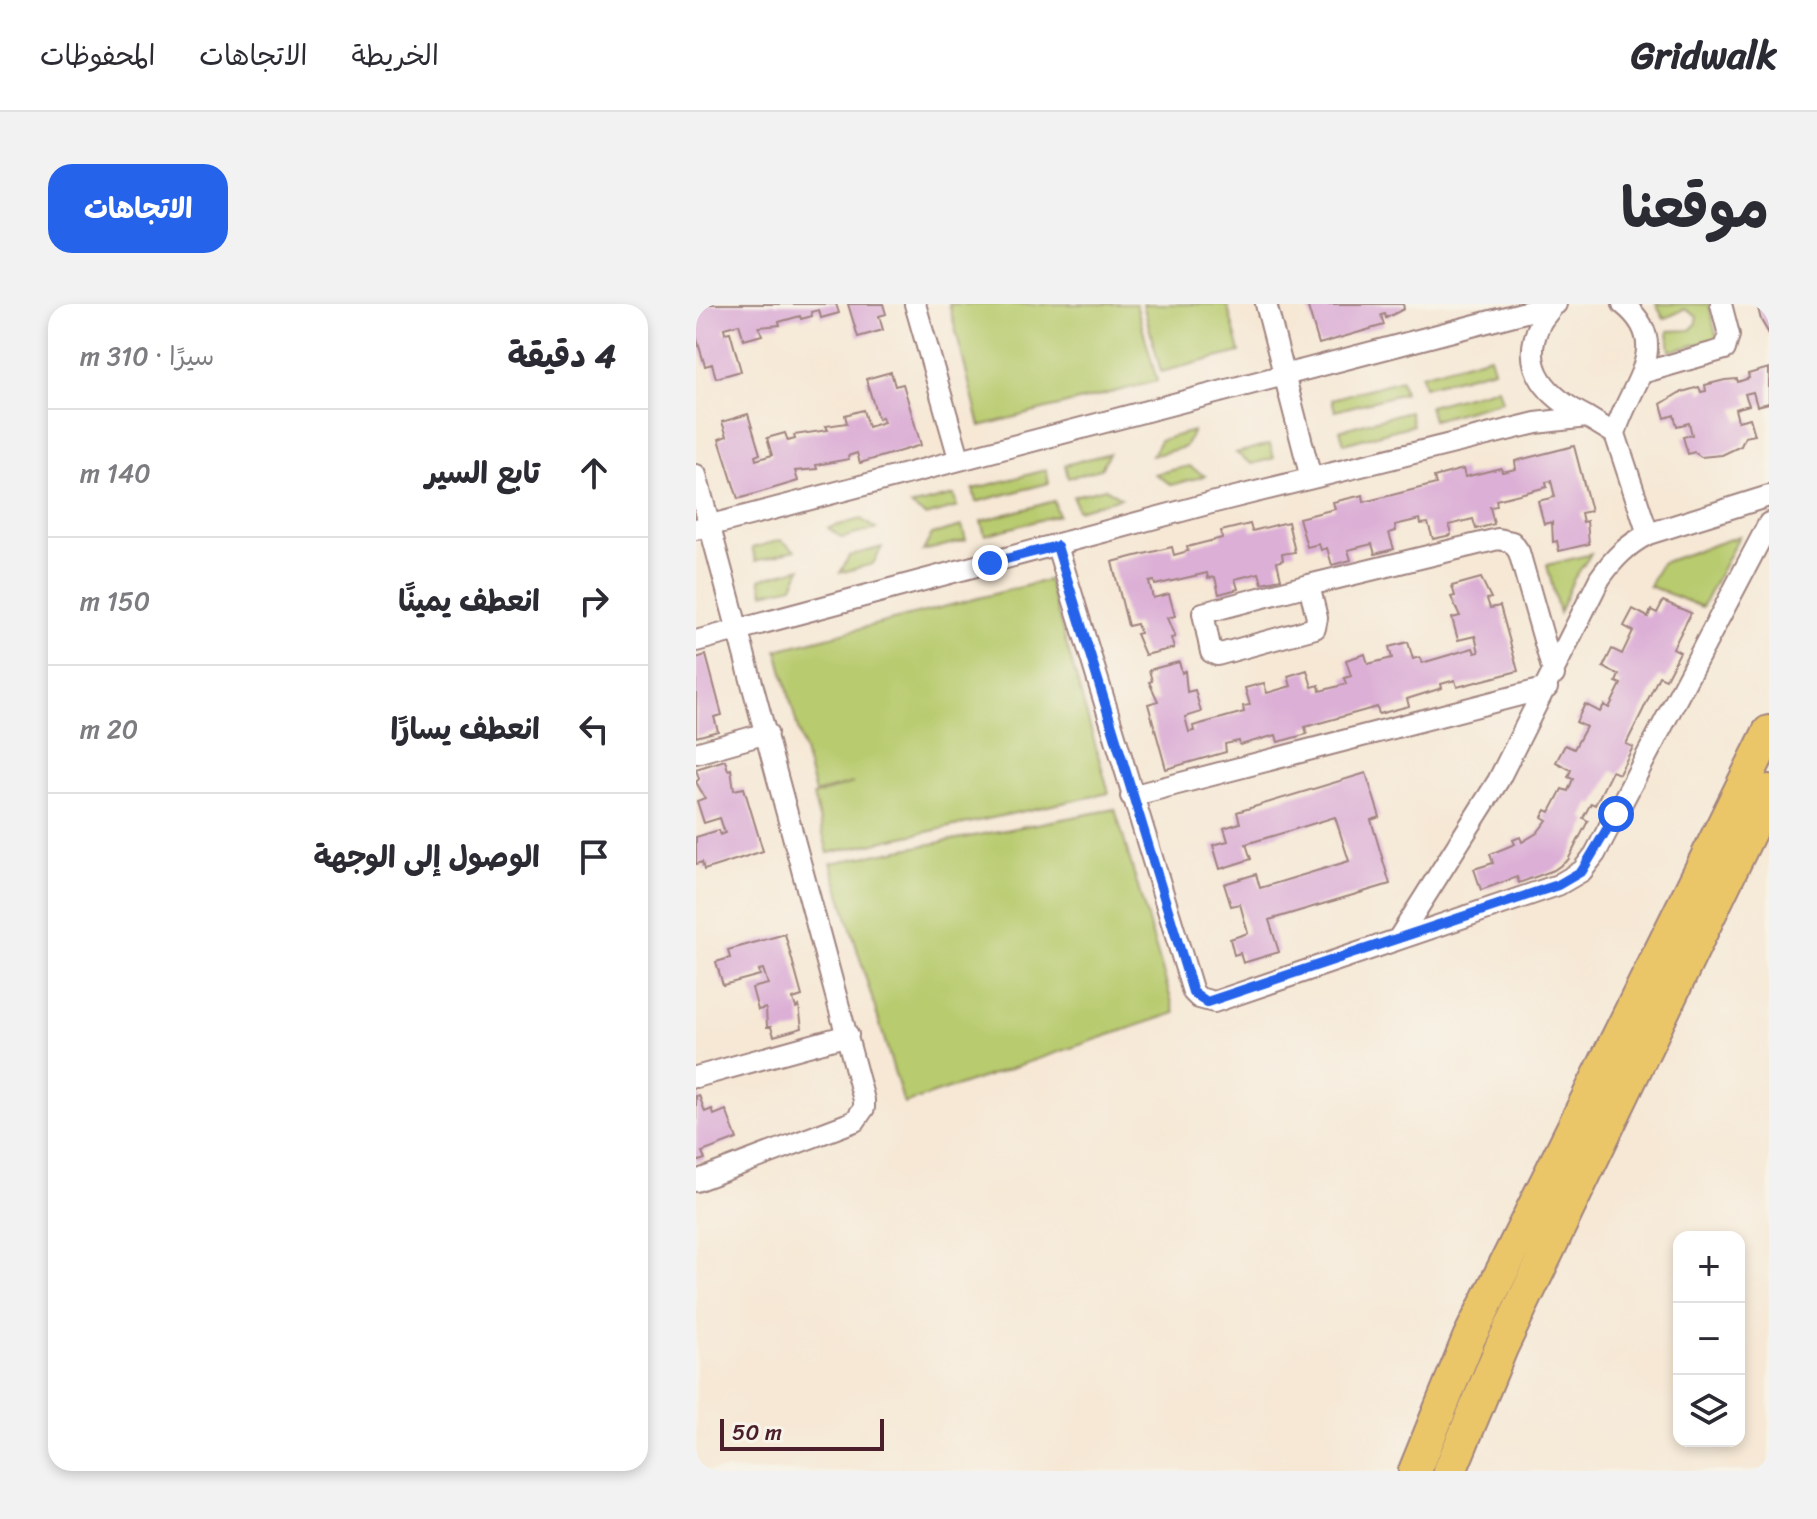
<!DOCTYPE html>
<html lang="ar">
<meta charset="utf-8">
<style>
body{margin:0;font-family:Sriracha,"Playpen Sans Arabic",sans-serif;background:#f2f2f3;color:#2b2b33;direction:rtl}
.controls{position:absolute;right:24px;bottom:24px;display:grid;overflow:hidden;border-radius:16px;box-shadow:0 4px 12px #0003}
.controls button{width:72px;height:72px;display:grid;place-items:center;padding:0;border:0;border-bottom:2px solid #e1e1e2;background:#fff;color:#2b2b33;font:40px sans-serif}
.scale{position:absolute;left:24px;bottom:20px;width:164px;box-sizing:border-box;padding-left:8px;border:4px solid #4a1f2b;border-top:0;font-size:22px;line-height:28px;white-space:nowrap;color:#4a1f2b;-webkit-text-stroke:6px #f7f3e8;paint-order:stroke}
.stop{position:absolute;width:24px;height:24px;margin:-18px;border:6px solid #2563eb;border-radius:50%;background:#fff}
.stop.end{background:#2563eb;border-color:#fff;box-shadow:0 2px 8px #0008}
.list{margin:0;padding:0;list-style:none}
h2{display:flex;justify-content:space-between;align-items:center;height:104px;margin:0;padding:0 32px;font-size:34px}
h2 small{font-size:26px;font-weight:400;color:#7c7c81}
.list li{display:grid;grid-template-columns:52px 1fr auto;gap:24px;align-items:center;box-sizing:border-box;height:128px;padding:0 32px;border-top:2px solid #e1e1e2}
.list b{display:block;font-size:30px;white-space:nowrap}
.list em{font-size:26px;font-style:normal;color:#7c7c81}
.icon{flex:none;width:44px;height:44px;fill:none;stroke:currentColor;stroke-width:2;stroke-linecap:round;stroke-linejoin:round}
.map{position:relative;flex:none;width:1073px;height:1167px;overflow:hidden;direction:ltr;border-radius:24px}
header{display:flex;align-items:center;gap:48px;box-sizing:border-box;height:112px;padding:0 40px;background:#fff;border-bottom:2px solid #e1e1e2}
header strong{font-size:38px}
nav{display:flex;gap:44px;margin-inline-start:auto;font-size:28px}
.intro{display:flex;align-items:center;justify-content:space-between;box-sizing:border-box;height:192px;padding:0 48px}
h1{margin:0;font-size:56px}
.button{padding:20px 36px;border-radius:24px;background:#2563eb;color:#fff;font-size:28px;font-weight:700}
main{display:flex;gap:48px;padding:0 48px}
aside{flex:1;background:#fff;border-radius:24px;box-shadow:0 4px 12px #0003}
.map>svg:first-child{display:block}
.green{fill:#b8cb6e;stroke:#81754c;stroke-width:2}
.building{fill:#dcafd6}
.lines{fill:none;stroke-linecap:round;stroke-linejoin:round}
.minor-casing{stroke:#a08480;stroke-width:24}
.primary-casing{stroke:#a08480;stroke-width:36}
.minor{stroke:#fff;stroke-width:20}
.primary{stroke:#ebc669;stroke-width:32}
.route{stroke:#2563eb;stroke-width:10}
</style>
<header>
<strong>Gridwalk</strong>
<nav><a>الخريطة</a><a>الاتجاهات</a><a>المحفوظات</a></nav>
</header>
<div class="intro"><h1>موقعنا</h1><a class="button">الاتجاهات</a></div>
<main>
<div class="map">
<svg width="1073" height="1167" viewBox="0 0 1073 1167">
<rect width="100%" height="100%" fill="#f7f3e8"/>
<filter id="ink" filterUnits="userSpaceOnUse"><feTurbulence type="fractalNoise" baseFrequency=".0125" numOctaves="2"/><feDisplacementMap in="SourceGraphic" scale="16" xChannelSelector="R" yChannelSelector="G"/><feConvolveMatrix kernelMatrix="1 2 1 2 8 2 1 2 1" color-interpolation-filters="sRGB"/></filter>
<filter id="wash" filterUnits="userSpaceOnUse"><feTurbulence type="fractalNoise" baseFrequency=".006" numOctaves="4" result="noise"/><feDisplacementMap in="SourceGraphic" scale="32" xChannelSelector="R" yChannelSelector="G"/><feGaussianBlur stdDeviation="1.8" result="paint"/><feColorMatrix in="noise" values="0 0 0 0 0 0 0 0 0 0 0 0 0 0 0 0 0 1.4 0 .05"/><feComposite in="paint" operator="in"/></filter>
<g filter="url(#wash)">
<rect width="100%" height="100%" fill="#f6e8d5"/>
<path class="green" d="M 253,0 L 440,0 L 461,77 L 284,122 Z
M 447,0 L 531,0 L 544,48 L 465,68 Z
M 960,0 L 1013,0 L 1021,35 L 974,47 L 972,27 L 994,26 L 1001,19 L 1001,13 L 989,5 L 968,15 Z
M 794,52 L 798,65 L 728,83 L 725,71 Z
M 705,76 L 708,89 L 639,107 L 636,95 Z
M 802,84 L 806,97 L 737,116 L 733,102 Z
M 713,107 L 717,121 L 648,140 L 644,126 Z
M 497,127 L 489,143 L 456,152 L 464,136 Z
M 574,140 L 578,154 L 556,160 L 540,149 Z
M 413,149 L 405,165 L 372,174 L 369,161 Z
M 493,162 L 509,172 L 476,181 L 459,170 Z
M 350,166 L 353,179 L 280,198 L 277,185 Z
M 409,184 L 425,194 L 381,206 L 377,192 Z
M 258,191 L 261,203 L 230,212 L 215,202 Z
M 358,197 L 362,211 L 289,231 L 285,217 Z
M 165,215 L 180,225 L 146,234 L 132,224 Z
M 266,222 L 270,236 L 227,247 L 236,230 Z
M 1043,232 L 1006,303 L 953,282 L 965,259 Z
M 85,236 L 99,246 L 60,257 L 56,244 Z
M 186,243 L 177,260 L 144,269 L 153,252 Z
M 895,250 L 877,276 L 863,309 L 851,261 Z
M 105,264 L 97,282 L 68,289 L 64,275 Z
M 352,276 L 413,489 L 132,549 L 117,492 L 157,479 L 119,489 L 81,346 Z
M 419,505 L 479,709 L 208,800 L 135,559 Z"/>
<g id="blocks">
<path class="building" d="M 0,0 L 140,0 L 143,9 L 125,14 L 123,6 L 115,8 L 116,12 L 105,15 L 104,12 L 83,18 L 84,21 L 63,23 L 66,31 L 48,36 L 43,20 L 28,24 L 29,29 L 34,28 L 45,67 L 20,74 L 16,60 L 9,62 L 0,32 Z
M 152,0 L 187,0 L 190,10 L 183,12 L 187,26 L 162,33 Z
M 611,0 L 707,0 L 708,5 L 690,14 L 689,10 L 685,11 L 688,21 L 623,40 Z
M 1061,0 L 1073,0 L 1073,30 L 1065,16 Z
M 1073,64 L 1073,99 L 1061,102 L 1057,88 L 1049,90 L 1053,101 L 1039,105 L 1042,117 L 1054,114 L 1059,131 L 1049,133 L 1045,142 L 1026,151 L 1005,153 L 998,148 L 992,150 L 987,133 L 996,131 L 993,119 L 981,122 L 978,111 L 969,114 L 965,100 L 983,89 L 1003,83 L 1005,88 L 1010,87 L 1009,81 L 1029,76 L 1041,75 L 1042,78 L 1053,74 L 1052,70 Z
M 195,68 L 199,82 L 207,80 L 225,141 L 164,159 L 161,149 L 152,152 L 153,155 L 120,161 L 121,165 L 99,167 L 102,177 L 42,195 L 23,135 L 31,132 L 26,118 L 52,110 L 64,150 L 59,152 L 60,156 L 76,151 L 71,134 L 89,129 L 92,137 L 99,135 L 98,131 L 132,126 L 130,122 L 151,119 L 149,111 L 167,106 L 172,123 L 188,118 L 186,113 L 182,115 L 170,75 Z
M 878,142 L 895,207 L 885,209 L 887,218 L 891,217 L 893,240 L 863,247 L 861,237 L 857,238 L 856,218 L 848,220 L 842,197 L 859,193 L 855,177 L 850,178 L 851,183 L 800,196 L 801,202 L 794,203 L 798,220 L 780,225 L 777,215 L 753,221 L 755,231 L 737,235 L 732,219 L 725,220 L 724,215 L 699,221 L 700,227 L 693,229 L 698,245 L 679,250 L 676,240 L 652,246 L 655,256 L 636,261 L 631,244 L 625,246 L 623,240 L 611,243 L 603,214 L 639,205 L 637,198 L 667,191 L 668,198 L 740,180 L 738,173 L 767,165 L 769,173 L 805,164 L 806,168 L 820,165 L 819,157 Z
M 592,218 L 599,248 L 586,250 L 587,256 L 581,258 L 585,275 L 566,279 L 563,269 L 539,275 L 542,285 L 523,290 L 519,273 L 512,274 L 511,269 L 459,281 L 458,277 L 453,278 L 457,294 L 473,290 L 479,312 L 471,314 L 479,333 L 475,334 L 478,344 L 449,351 L 440,330 L 444,329 L 441,320 L 432,322 L 416,258 L 476,243 L 478,251 L 492,247 L 491,243 L 526,234 L 525,227 L 554,220 L 556,227 Z
M 785,274 L 795,294 L 791,295 L 794,304 L 804,302 L 822,367 L 761,383 L 759,376 L 745,380 L 746,384 L 711,395 L 713,402 L 683,410 L 681,403 L 609,423 L 611,430 L 582,438 L 580,431 L 544,441 L 543,437 L 529,440 L 530,448 L 470,465 L 452,400 L 462,397 L 453,378 L 456,377 L 453,366 L 483,358 L 486,369 L 489,367 L 491,388 L 499,386 L 505,408 L 489,413 L 493,428 L 498,427 L 497,422 L 548,408 L 547,402 L 554,401 L 549,384 L 568,379 L 571,389 L 595,382 L 592,372 L 611,366 L 616,383 L 623,381 L 624,387 L 650,380 L 648,374 L 655,372 L 650,356 L 669,350 L 672,360 L 696,354 L 693,343 L 712,338 L 717,355 L 724,353 L 726,359 L 777,344 L 779,349 L 783,348 L 779,332 L 762,336 L 756,314 L 764,312 L 755,293 L 759,292 L 756,282 Z
M 967,297 L 995,309 L 977,344 L 984,348 L 970,375 L 963,372 L 947,406 L 930,440 L 937,443 L 923,470 L 916,467 L 899,501 L 895,499 L 887,514 L 892,517 L 872,556 L 858,566 L 823,579 L 821,573 L 785,586 L 778,565 L 797,559 L 794,550 L 819,540 L 817,536 L 824,533 L 826,538 L 841,529 L 851,516 L 846,513 L 850,506 L 854,508 L 866,485 L 872,487 L 877,475 L 872,473 L 875,466 L 860,458 L 869,441 L 878,445 L 890,423 L 880,418 L 889,400 L 904,408 L 908,401 L 913,404 L 925,380 L 920,378 L 923,371 L 907,363 L 916,345 L 926,350 L 937,327 L 928,322 L 937,305 L 952,313 L 955,306 L 961,309 Z
M 10,351 L 26,411 L 18,413 L 22,427 L 0,433 L 0,354 Z
M 29,456 L 32,466 L 35,465 L 38,486 L 48,484 L 67,547 L 8,566 L 6,558 L 0,560 L 0,533 L 23,526 L 24,531 L 29,529 L 24,514 L 8,519 L 1,497 L 9,494 L 0,478 L 3,475 L 0,465 Z
M 670,469 L 684,513 L 675,516 L 694,580 L 573,616 L 583,648 L 547,659 L 544,649 L 538,651 L 534,635 L 552,629 L 544,600 L 535,602 L 528,580 L 560,570 L 564,584 L 653,557 L 639,513 L 550,540 L 555,555 L 524,565 L 517,541 L 532,537 L 528,524 L 544,519 L 541,508 Z
M 89,630 L 106,692 L 97,695 L 100,704 L 103,702 L 106,724 L 78,732 L 75,723 L 71,723 L 70,704 L 62,706 L 56,684 L 72,680 L 67,665 L 63,666 L 64,671 L 27,681 L 20,658 L 34,654 L 32,646 Z
M 3,791 L 9,808 L 16,805 L 18,811 L 30,806 L 41,835 L 6,848 L 9,855 L 0,858 L 0,792 Z"/>
</g>
</g>
<g filter="url(#ink)">
<use href="#blocks" fill-opacity="0" stroke="#a08480" stroke-width="2"/>
<g class="lines">
<g class="minor-casing">
<path id="minor" d="M 219,0 L 263,154
M 570,0 L 615,174
M 858,0 C 854,7 847,13 844,20 C 822,65 854,94 891,113
M 927,0 C 980,42 931,83 919,130 L 952,230
M 946,69 L 1029,45 L 1033,31 L 1025,0
M 0,171 L 168,796 L 168,804 L 159,817 L 0,877
M 0,225 L 860,0
M 361,242 L 497,688 L 503,694 L 518,698 L 862,581 L 886,567 L 899,550 L 1073,219
M 613,281 L 507,309 L 515,348 L 521,351 L 619,324 L 621,314 L 613,281 L 802,235 L 816,238 L 823,248 L 858,371
M 0,337 L 519,198 L 840,119 L 891,113 L 919,130
M 0,449 L 71,429
M 435,492 L 851,384
M 704,632 L 802,477 L 904,274 C 918,254 931,241 952,230 L 1073,192
M 0,773 L 152,731"/>
</g>
<g class="primary-casing">
<path id="primary" d="M 719,1167 L 773,1034 L 1073,428
M 754,1167 L 805,1044 L 1073,487"/>
</g>
<use href="#minor" class="minor"/>
<use href="#primary" class="primary"/>
</g>
</g>
<g class="lines" filter="url(#ink)">
<path class="route" d="M 294,259 L 361,242 L 497,688 L 511,698 L 862,581 L 886,567 L 920,510"/>
</g>
</svg>
<div class="controls">
<button>+</button>
<button>−</button>
<button><svg class="icon" aria-label="layers" viewBox="0 0 24 24"><path d="M12 4l9 5-9 5-9-5zM3 14l9 5 9-5"/></svg></button>
</div>
<div class="scale">50 m</div>
<div class="stop" style="left:920px;top:510px"></div>
<div class="stop end" style="left:294px;top:259px"></div>
</div>
<aside>
<h2>4 دقيقة<small>سيرًا · 310 m</small></h2>
<ul class="list">
<li><svg class="icon" aria-label="ahead" viewBox="0 0 24 24"><path d="M12 20V5M6 11l6-6 6 6"/></svg><div><b>تابع السير</b></div><em>140 m</em></li>
<li><svg class="icon" aria-label="right" viewBox="0 0 24 24"><path d="M7 20v-9h11M14 6l5 5-5 5"/></svg><div><b>انعطف يمينًا</b></div><em>150 m</em></li>
<li><svg class="icon" aria-label="left" viewBox="0 0 24 24"><path d="M17 20v-9H6M10 6l-5 5 5 5"/></svg><div><b>انعطف يسارًا</b></div><em>20 m</em></li>
<li><svg class="icon" aria-label="arrive" viewBox="0 0 24 24"><path d="M6 21V4h12l-3 4 3 4H6"/></svg><div><b>الوصول إلى الوجهة</b></div></li>
</ul>
</aside>
</main>
